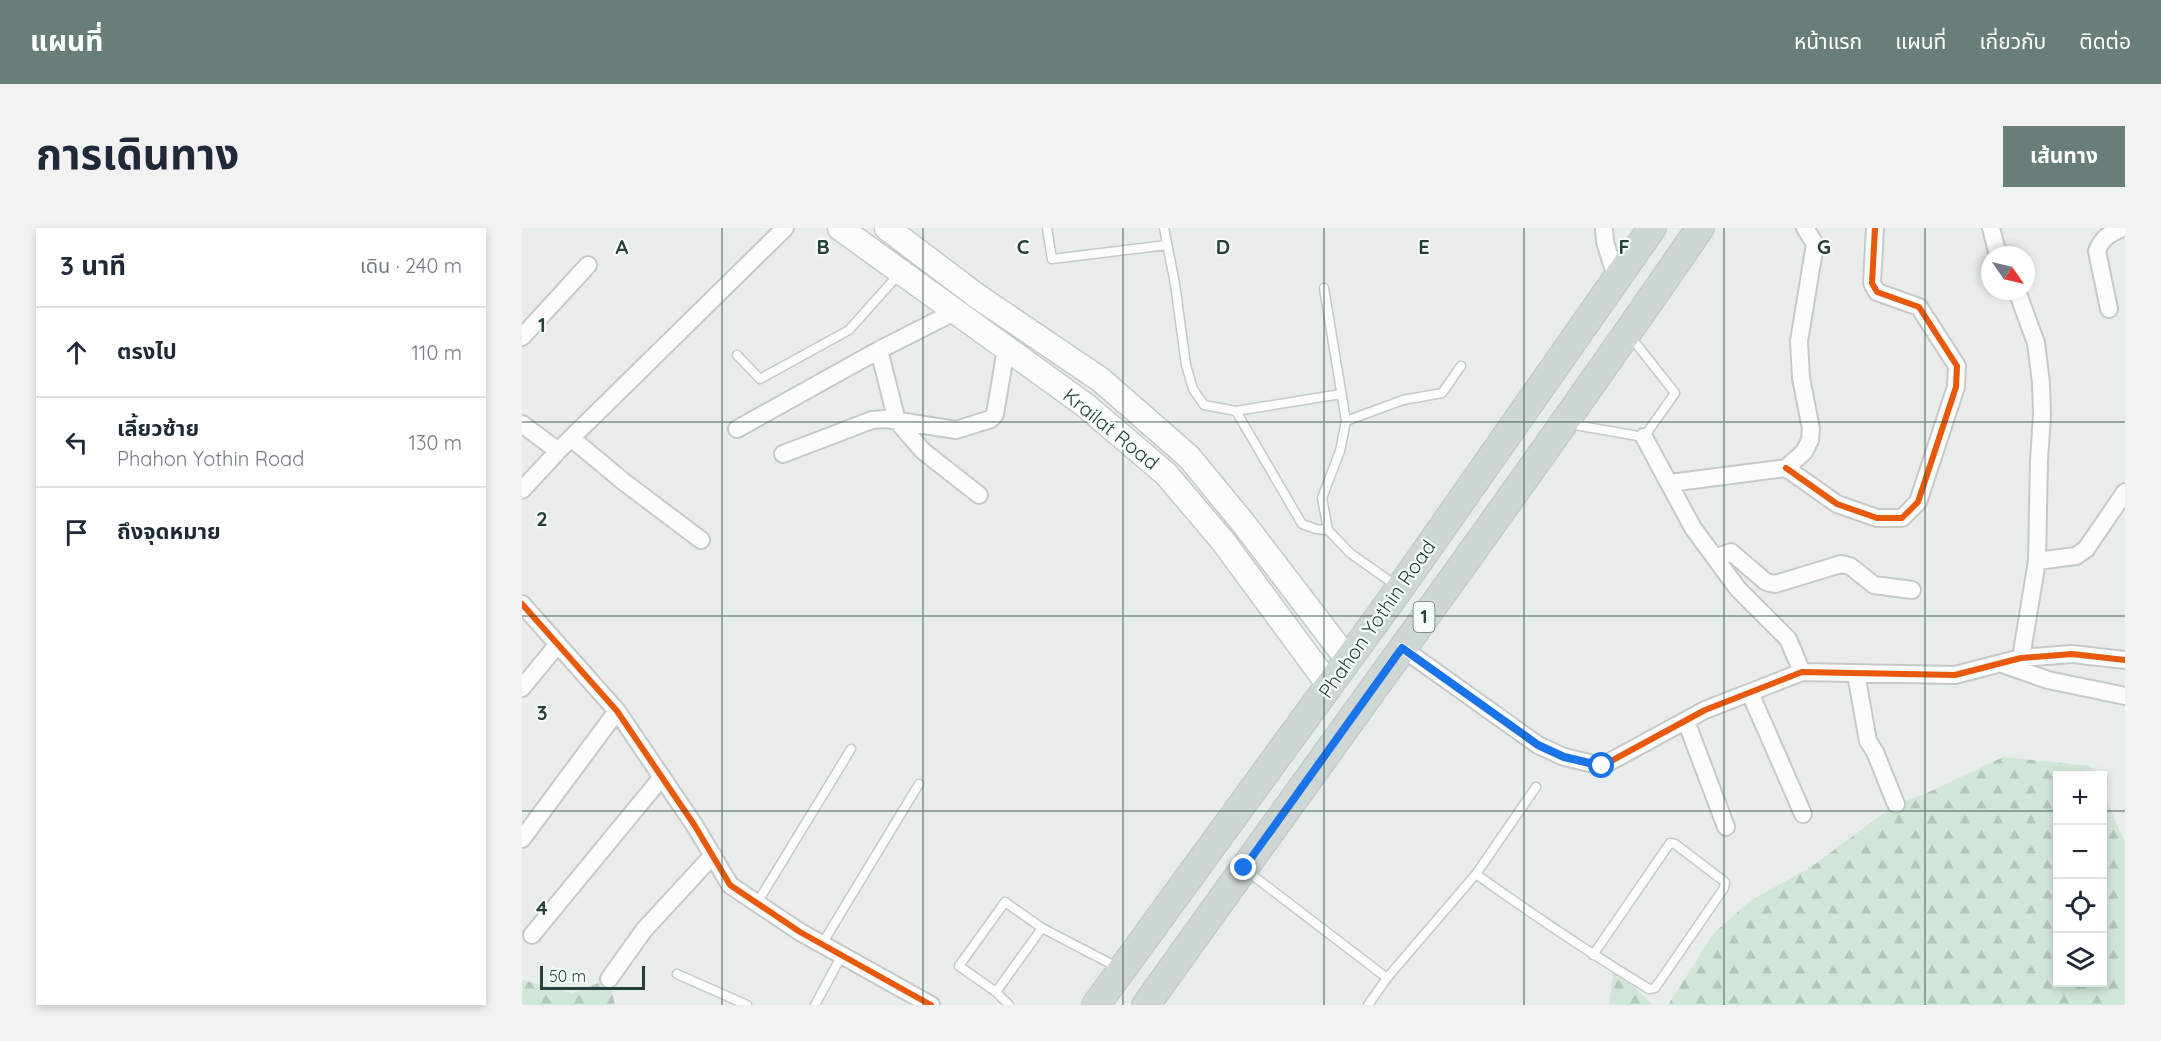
<!DOCTYPE html>
<html lang="th">
<meta charset="utf-8">
<style>
body{margin:0;font-family:Quicksand,"Noto Sans Thai",sans-serif;background:#f2f2f3;color:#1f2937}
.controls{position:absolute;right:18px;bottom:18px;display:grid;overflow:hidden;border-radius:0px;box-shadow:0 3px 9px #0003}
.controls button{width:54px;height:54px;display:grid;place-items:center;padding:0;border:0;border-bottom:2px solid #e0e1e3;background:#fff;color:#1f2937;font:30px sans-serif}
.compass{position:absolute;left:1459px;top:18px;width:54px;height:54px;border-radius:50%;background:#fff;box-shadow:0 3px 9px #0003;rotate:124deg}
.scale{position:absolute;left:18px;bottom:15px;width:105px;box-sizing:border-box;padding-left:6px;border:3px solid #24423a;border-top:0;font-size:16px;line-height:21px;white-space:nowrap;color:#24423a;-webkit-text-stroke:4px #f7fbf9;paint-order:stroke}
.stop{position:absolute;width:18px;height:18px;margin:-14px;border:4px solid #1a73e8;border-radius:50%;background:#fff}
.stop.end{background:#1a73e8;border-color:#fff;box-shadow:0 2px 6px #0008}
.list{margin:0;padding:0;list-style:none}
h2{display:flex;justify-content:space-between;align-items:center;height:78px;margin:0;padding:0 24px;font-size:26px}
h2 small{font-size:20px;font-weight:400;color:#747a83}
.list li{display:grid;grid-template-columns:39px 1fr auto;gap:18px;align-items:center;box-sizing:border-box;height:90px;padding:0 24px;border-top:2px solid #e0e1e3}
.list b{display:block;font-size:22px;white-space:nowrap}
.list p{margin:0;font-size:20px;white-space:nowrap;color:#747a83}
.list em{font-size:20px;font-style:normal;color:#747a83}
.icon{flex:none;width:33px;height:33px;fill:none;stroke:currentColor;stroke-width:2;stroke-linecap:round;stroke-linejoin:round}
.map{position:relative;flex:none;width:1603px;height:777px;overflow:hidden;border-radius:0px}
header{display:flex;align-items:center;gap:36px;box-sizing:border-box;height:84px;padding:0 30px;background:#697e78;color:#fff}
header strong{font-size:28px}
nav{display:flex;gap:33px;margin-inline-start:auto;font-size:21px}
.intro{display:flex;align-items:center;justify-content:space-between;box-sizing:border-box;height:144px;padding:0 36px}
h1{margin:0;font-size:42px}
.button{padding:15px 27px;border-radius:0px;background:#697e78;color:#fff;font-size:21px;font-weight:700}
main{display:flex;gap:36px;padding:0 36px}
aside{flex:1;background:#fff;border-radius:0px;box-shadow:0 3px 9px #0003}
.map>svg:first-child{display:block}
.forest{fill:url(#forest-firs)}
.lines{fill:none;stroke-linecap:round;stroke-linejoin:round}
.lane-casing{stroke:#c5cac8;stroke-width:11}
.street-casing{stroke:#c5cac8;stroke-width:20}
.secondary-casing{stroke:#c3cbc8;stroke-width:27}
.primary-casing{stroke:#c3ccc9;stroke-width:30}
.lane{stroke:#fcfcfc;stroke-width:8}
.street{stroke:#fcfcfc;stroke-width:16}
.secondary{stroke:#fcfcfc;stroke-width:24}
.primary{stroke:#cfd7d5;stroke-width:27}
.cycleway-casing{stroke:#f7fbf9;stroke-width:10}
.cycleway{stroke:#e8590c;stroke-width:6}
.route{stroke:#1a73e8;stroke-width:8}
.grid{fill:none;stroke:#24423a;stroke-width:1.5;stroke-opacity:0.55}
.labels{text-anchor:middle;stroke-width:4.5;stroke-linejoin:round;paint-order:stroke}
.shield{fill:#f7fbf9;stroke:#637a73;stroke-width:1.5}
.shield-label{font-size:18px;font-weight:bold;fill:#24423a}
.street-label{font-size:20px;fill:#24423a;stroke:#f7fbf9}
.grid-label{font-size:20px;text-anchor:middle;font-weight:bold;fill:#24423a;stroke:#f7fbf9;stroke-width:4.5;stroke-linejoin:round;paint-order:stroke}
</style>
<header>
<strong>แผนที่</strong>
<nav><a>หน้าแรก</a><a>แผนที่</a><a>เกี่ยวกับ</a><a>ติดต่อ</a></nav>
</header>
<div class="intro"><h1>การเดินทาง</h1><a class="button">เส้นทาง</a></div>
<main>
<aside>
<h2>3 นาที<small>เดิน · 240 m</small></h2>
<ul class="list">
<li><svg class="icon" aria-label="ahead" viewBox="0 0 24 24"><path d="M12 20V5M6 11l6-6 6 6"/></svg><div><b>ตรงไป</b></div><em>110 m</em></li>
<li><svg class="icon" aria-label="left" viewBox="0 0 24 24"><path d="M17 20v-9H6M10 6l-5 5 5 5"/></svg><div><b>เลี้ยวซ้าย</b><p>Phahon Yothin Road</p></div><em>130 m</em></li>
<li><svg class="icon" aria-label="arrive" viewBox="0 0 24 24"><path d="M6 21V4h12l-3 4 3 4H6"/></svg><div><b>ถึงจุดหมาย</b></div></li>
</ul>
</aside>
<div class="map">
<svg width="1603" height="777" viewBox="0 0 1603 777">
<defs>
<pattern id="forest-firs" width="22" height="20" patternUnits="userSpaceOnUse" patternTransform="scale(1.5)"><rect width="22" height="20" fill="#d1e6d8"/><path d="M5 1l3.5 6h-7zM16 11l3.5 6h-7z" fill="#b3c6ba"/></pattern>
</defs>
<rect width="100%" height="100%" fill="#e8edeb"/>
<path class="forest" d="M 1481,529 L 1568,538 L 1572,547 L 1536,548 L 1536,754 L 1580,754 L 1581,565 L 1603,614 L 1603,777 L 1146,777 L 1192,705 L 1228,673 L 1289,639 L 1374,576 L 1405,565 Z
M 1092,740 L 1131,777 L 1087,777 Z
M 87,751 L 93,777 L 0,777 L 0,752 L 50,765 Z"/>
<g class="lines">
<g class="lane-casing">
<path id="lane" d="M 525,0 L 530,31 L 645,17
M 642,0 L 653,56 L 664,137 L 671,161 L 682,177 L 714,183 L 780,296 L 794,301 L 806,302
M 802,60 L 824,193 L 818,223 L 800,270 L 806,302 L 828,325 L 876,359
M 215,127 L 238,151 L 327,102 L 377,46
M 714,183 L 819,166
M 824,193 L 881,172 L 920,165 L 939,138
M 1047,196 L 1122,209 L 1153,165 L 1108,108
M 725,643 L 865,750
M 954,646 C 1011,687 1068,725 1127,761 L 1133,760 L 1202,660 L 1203,654 L 1153,616 L 1148,615 L 1071,727
M 235,675 L 329,521
M 300,716 L 397,556
M 155,746 L 225,777
M 474,764 L 437,738 L 483,674 L 520,700
M 293,777 L 320,727
M 487,777 L 474,764 L 520,700 L 597,740
M 846,777 L 865,750 L 954,646 L 1014,559"/>
</g>
<g class="street-casing">
<path id="street" d="M 1082,0 L 1083,14 L 1094,49
M 1469,0 L 1476,27
M 1495,63 L 1514,115 L 1519,155 L 1520,187 L 1517,232 L 1515,333 L 1499,430
M 1587,81 L 1575,23 C 1580,10 1587,6 1600,0
M 0,109 L 66,37
M 357,122 L 375,193 L 401,223 L 457,267
M 0,196 L 36,223
M 215,201 L 357,122 L 432,84
M 1122,209 L 1171,300 L 1216,361 L 1266,411 L 1280,444
M 49,210 L 102,254 L 179,312
M 261,226 L 350,192 L 364,191 L 434,202 L 469,191 L 473,186 L 484,121
M 1264,240 L 1315,276 L 1355,290 L 1380,290 L 1396,274 L 1434,159 L 1435,138 L 1397,79 L 1355,64 L 1350,55 L 1353,0
M 1148,255 L 1264,240 L 1282,224 L 1288,212 L 1289,201 L 1279,150 L 1277,113 L 1293,16 L 1283,0
M 0,262 L 36,223 L 263,0
M 1193,330 L 1209,324 L 1244,354 L 1253,356 L 1319,336 L 1328,338 L 1352,357 L 1390,362
M 1515,333 L 1554,328 L 1564,321 L 1603,264
M 0,376 L 95,483 L 173,598 L 208,657 L 278,704 L 409,777
M 880,420 L 1016,517 L 1042,529 L 1080,538 L 1183,482 L 1280,444 L 1433,447 L 1499,430 L 1550,426 L 1603,432
M 1480,436 L 1526,452 L 1603,468
M 1334,446 L 1346,513 L 1353,524 L 1374,576
M 0,460 L 36,416
M 1228,465 L 1281,586
M 1164,493 L 1204,599
M 0,611 L 95,483
M 10,707 L 140,549
M 87,751 L 122,702 L 191,627"/>
</g>
<g class="secondary-casing">
<path id="secondary" d="M 318,0 L 563,177 L 644,246 L 700,312 L 807,457
M 365,0 L 455,68 L 579,152 L 667,229 L 722,296 L 826,432"/>
</g>
<g class="primary-casing">
<path id="primary" d="M 574,777 L 878,360 L 1130,0
M 624,777 C 809,518 998,262 1178,0"/>
</g>
<use href="#lane" class="lane"/>
<use href="#street" class="street"/>
<use href="#secondary" class="secondary"/>
<use href="#primary" class="primary"/>
<g class="cycleway-casing">
<path id="cycleway" d="M 1264,240 L 1315,276 L 1355,290 L 1380,290 L 1396,274 L 1434,159 L 1435,138 L 1397,79 L 1355,64 L 1350,55 L 1353,0
M 0,376 L 95,483 L 173,598 L 208,657 L 278,704 L 409,777
M 880,420 L 1016,517 L 1042,529 L 1080,538 L 1183,482 L 1280,444 L 1433,447 L 1499,430 L 1550,426 L 1603,432"/>
</g>
<use href="#cycleway" class="cycleway"/>
</g>
<g class="lines">
<path class="route" d="M 722,640 L 880,420 L 1016,517 L 1042,529 L 1080,538"/>
</g>
<path class="grid" d="M 200,0 L 200,777M 401,0 L 401,777M 601,0 L 601,777M 802,0 L 802,777M 1002,0 L 1002,777M 1202,0 L 1202,777M 1403,0 L 1403,777M 0,194 L 1603,194M 0,388 L 1603,388M 0,583 L 1536,583M 1580,583 L 1603,583"/>
<g class="labels">
<rect class="shield" x="891.5" y="374" width="21" height="30" rx="4.5"/>
<g class="shield-label">
<text x="902" y="395">1</text>
</g>
<g class="street-label">
<text transform="translate(589 201) rotate(39)" y="7">Krailat Road</text>
<text transform="translate(855 391) rotate(-55)" y="7">Phahon Yothin Road</text>
</g>
</g>
<g class="grid-label">
<text x="100" y="26">A</text>
<text x="301" y="26">B</text>
<text x="501" y="26">C</text>
<text x="701" y="26">D</text>
<text x="902" y="26">E</text>
<text x="1102" y="26">F</text>
<text x="1302" y="26">G</text>
<text x="20" y="104">1</text>
<text x="20" y="298">2</text>
<text x="20" y="492">3</text>
<text x="20" y="687">4</text>
</g>
</svg>
<div class="controls">
<button>+</button>
<button>−</button>
<button><svg class="icon" aria-label="locate" viewBox="0 0 24 24"><circle cx="12" cy="12" r="6"/><path d="M12 2v4M12 18v4M2 12h4M18 12h4"/></svg></button>
<button><svg class="icon" aria-label="layers" viewBox="0 0 24 24"><path d="M12 4l9 5-9 5-9-5zM3 14l9 5 9-5"/></svg></button>
</div>
<svg class="compass" viewBox="-18 -18 36 36"><path d="M0-13l5 13h-10z" fill="#e53935"/><path d="M0 13l5-13h-10z" fill="#747a83"/></svg>
<div class="scale">50 m</div>
<div class="stop" style="left:1080px;top:538px"></div>
<div class="stop end" style="left:722px;top:640px"></div>
</div>
</main>
